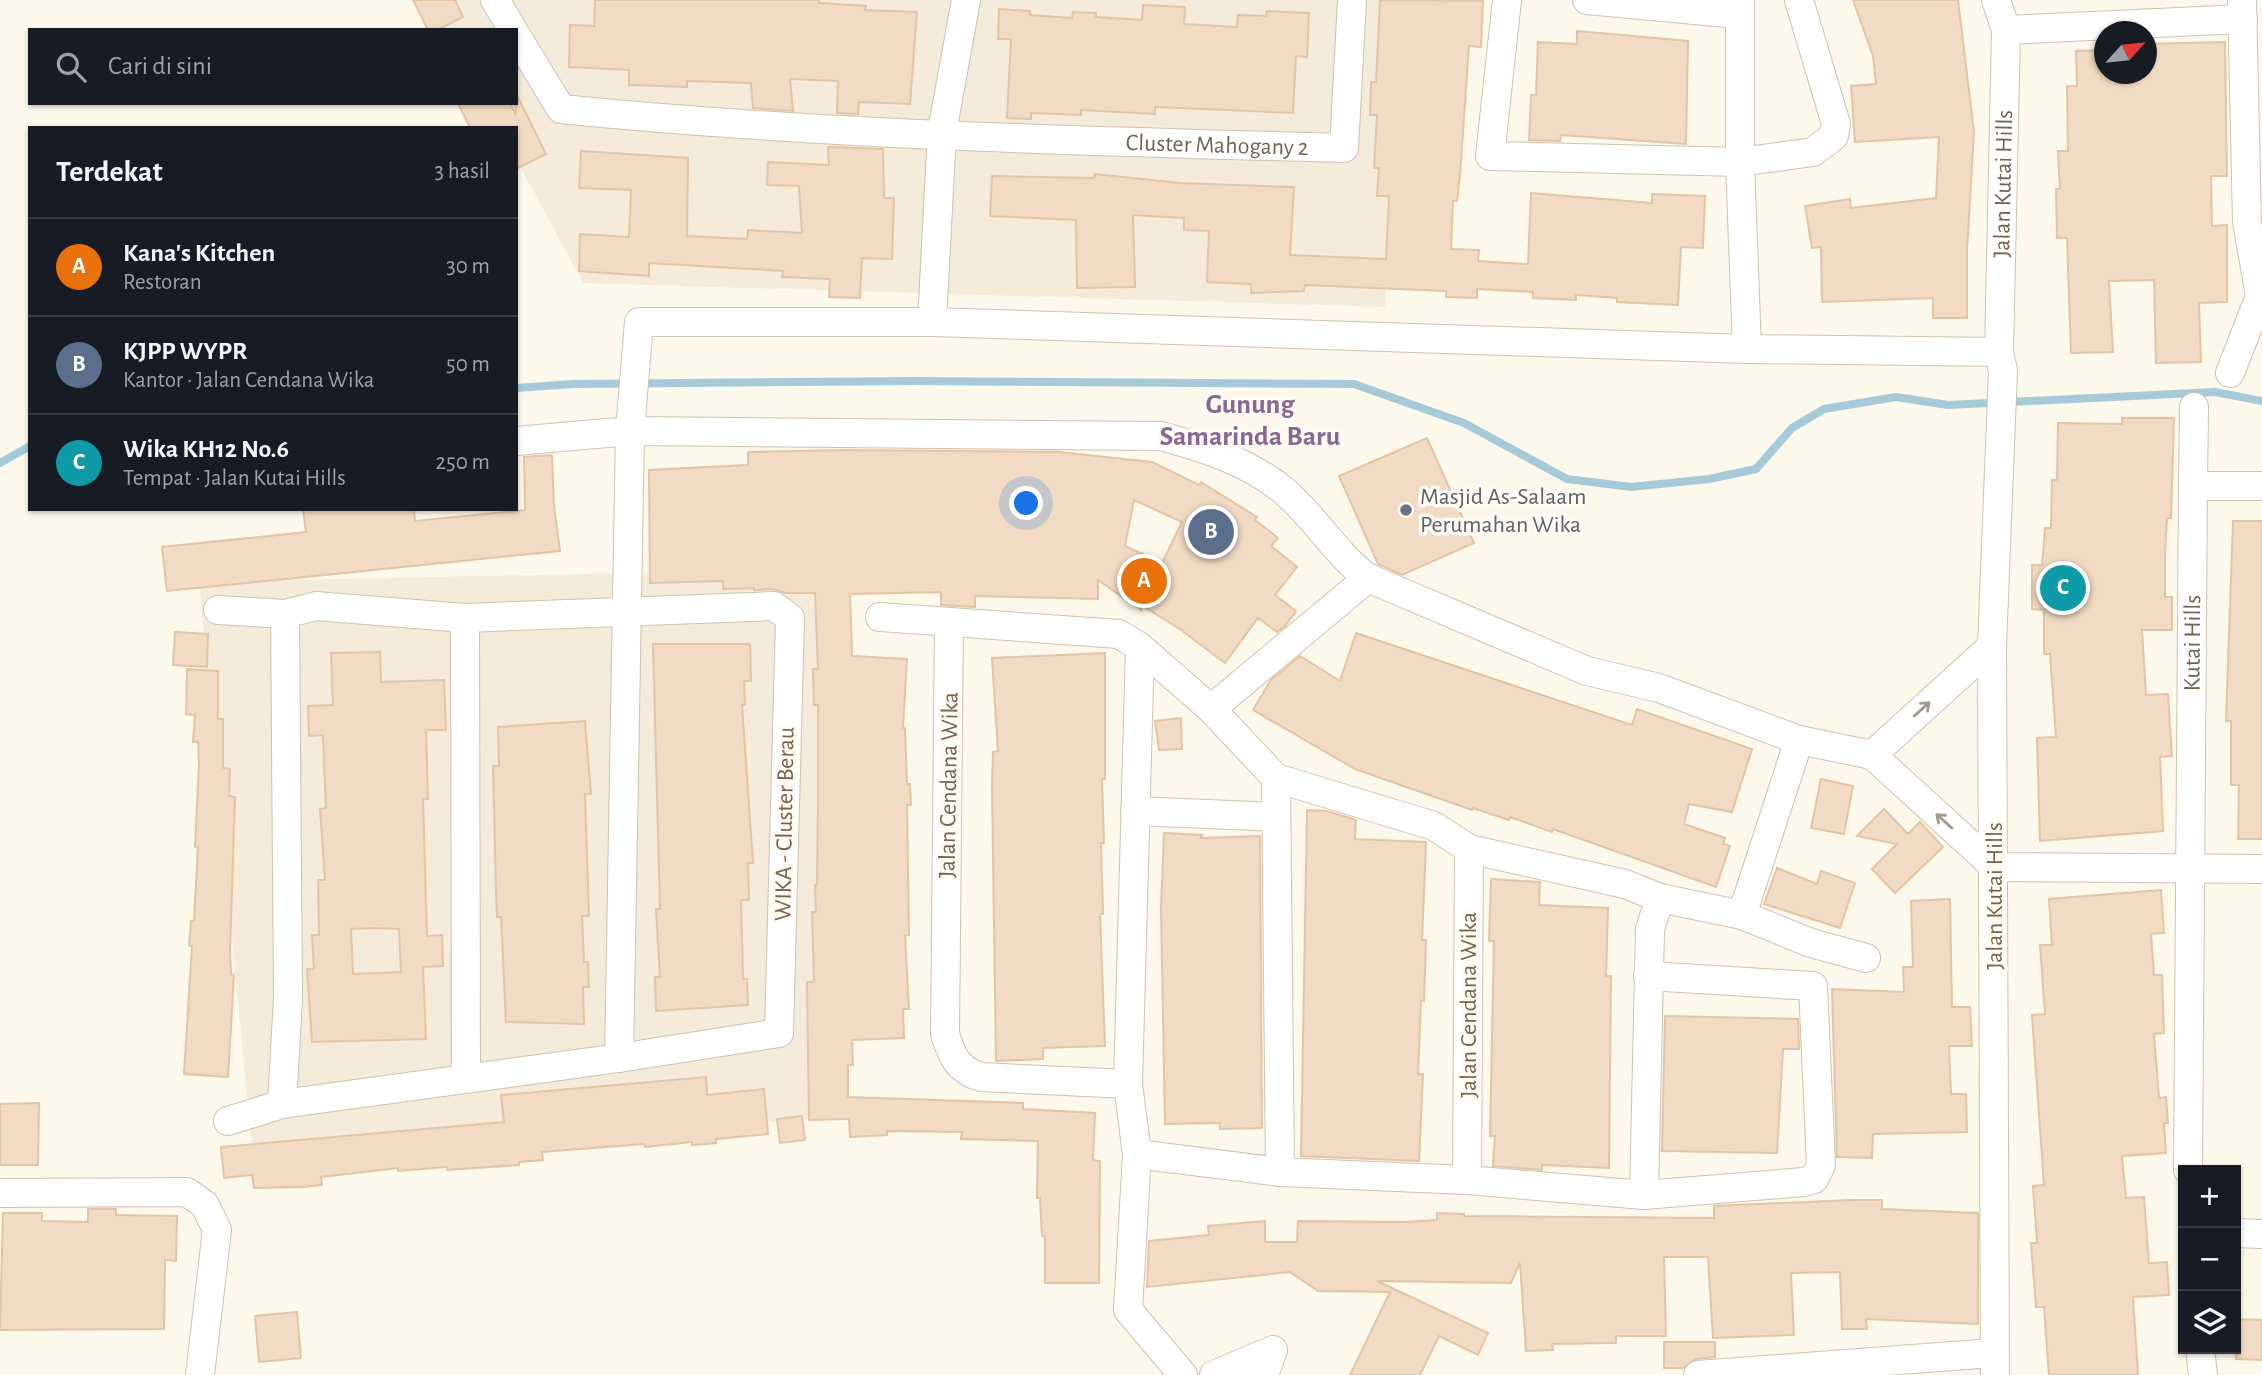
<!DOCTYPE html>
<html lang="id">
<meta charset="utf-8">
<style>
body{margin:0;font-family:"Alegreya Sans",sans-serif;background:#20242c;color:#f1f3f6}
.controls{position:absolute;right:21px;bottom:21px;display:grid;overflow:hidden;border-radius:0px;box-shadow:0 2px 5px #0004}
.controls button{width:63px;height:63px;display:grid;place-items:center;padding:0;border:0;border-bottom:2px solid #363941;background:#171b24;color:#f1f3f6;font:35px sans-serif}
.compass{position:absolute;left:2094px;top:21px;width:63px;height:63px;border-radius:50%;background:#171b24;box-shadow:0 2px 5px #0004;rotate:63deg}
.you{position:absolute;left:1027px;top:504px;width:24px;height:24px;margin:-18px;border:5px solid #fff;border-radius:50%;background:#1a73e8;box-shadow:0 0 0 10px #1a73e833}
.badge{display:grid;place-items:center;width:46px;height:46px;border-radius:50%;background:#e18555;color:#fff;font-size:23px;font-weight:700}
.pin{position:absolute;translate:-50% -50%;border:4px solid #fff;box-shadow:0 2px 7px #0006}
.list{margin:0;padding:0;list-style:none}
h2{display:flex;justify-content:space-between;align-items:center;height:91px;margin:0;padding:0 28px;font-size:30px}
h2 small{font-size:23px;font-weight:400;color:#9ea1a6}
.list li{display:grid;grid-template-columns:46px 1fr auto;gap:21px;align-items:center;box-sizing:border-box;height:98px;padding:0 28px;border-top:2px solid #363941}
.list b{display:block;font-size:26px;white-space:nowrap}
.list p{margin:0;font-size:23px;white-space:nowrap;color:#9ea1a6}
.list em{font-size:23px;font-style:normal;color:#9ea1a6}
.icon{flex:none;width:38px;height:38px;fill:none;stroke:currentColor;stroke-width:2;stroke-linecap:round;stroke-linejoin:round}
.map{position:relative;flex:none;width:2262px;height:1375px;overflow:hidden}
.search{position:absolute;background:#171b24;box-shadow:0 2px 5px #0004;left:28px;top:28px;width:490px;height:77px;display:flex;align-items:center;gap:18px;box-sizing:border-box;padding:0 24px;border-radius:0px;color:#9ea1a6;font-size:26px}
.panel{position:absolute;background:#171b24;box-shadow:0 2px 5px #0004;left:28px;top:126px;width:490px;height:385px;border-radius:0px}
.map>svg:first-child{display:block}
.residential{fill:#f4ebda}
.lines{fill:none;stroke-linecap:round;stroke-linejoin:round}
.stream{stroke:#a6cad8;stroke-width:8}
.building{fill:#f1dbc4;stroke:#e3c4a4;stroke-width:2;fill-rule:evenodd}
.minor-casing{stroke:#cfc1b0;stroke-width:30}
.minor{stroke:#fff;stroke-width:28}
.oneway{stroke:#a7998c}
.worship-dot{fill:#6b7280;stroke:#fffbf2;stroke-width:2.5}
.labels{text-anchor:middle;stroke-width:7;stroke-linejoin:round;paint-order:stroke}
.street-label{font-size:24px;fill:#77624e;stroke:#fffbf2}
.worship-label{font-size:24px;fill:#5b616d;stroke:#fffbf2;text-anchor:start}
.quarter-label{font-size:28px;font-weight:bold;fill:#896693;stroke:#fffbf2}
</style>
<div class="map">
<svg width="2262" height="1375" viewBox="0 0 2262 1375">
<rect width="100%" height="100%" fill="#fcf8eb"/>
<path class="residential" d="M 430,0 L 1397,0 L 1385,307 L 583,283 L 516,159 L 516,128 L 486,103 L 516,103 L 516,30 L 446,30 Z
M 827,569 L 830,1117 L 253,1161 L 199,582 Z"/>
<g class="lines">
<path class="stream" d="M 516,388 L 573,384 L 914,381 L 1354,384 L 1464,423 L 1567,479 L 1631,487 L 1709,479 L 1756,469 L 1792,428 L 1824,409 L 1896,397 L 1948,405 L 2215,392 L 2262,401
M 0,463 L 30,446"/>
</g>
<path class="building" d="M 413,0 L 455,0 L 463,17 L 437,30 L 428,30 Z
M 595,0 L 819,0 L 819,3 L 866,6 L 865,10 L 917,12 L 910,104 L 859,102 L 858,114 L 837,113 L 838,81 L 790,79 L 793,111 L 753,108 L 751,83 L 687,81 L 687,87 L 629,85 L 629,70 L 569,67 L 570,25 L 594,26 Z
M 1380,0 L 1483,1 L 1481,47 L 1469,46 L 1460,175 L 1457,201 L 1453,201 L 1451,249 L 1479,250 L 1478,261 L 1528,264 L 1531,193 L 1652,203 L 1652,194 L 1705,196 L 1703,248 L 1681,247 L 1678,305 L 1617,302 L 1617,298 L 1576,295 L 1576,300 L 1533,298 L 1533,292 L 1477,289 L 1477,298 L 1446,297 L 1446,291 L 1305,285 L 1304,291 L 1251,293 L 1251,284 L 1207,282 L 1209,231 L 1184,230 L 1184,218 L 1133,215 L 1135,287 L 1077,288 L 1076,220 L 990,216 L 992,176 L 1094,178 L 1095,174 L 1180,183 L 1294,187 L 1290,255 L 1386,259 L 1389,196 L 1377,196 L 1379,168 L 1374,168 L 1377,115 L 1370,115 L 1371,82 L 1376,82 Z
M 1853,0 L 1958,0 L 1974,132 L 1967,251 L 1967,318 L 1933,318 L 1933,298 L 1822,302 L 1821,247 L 1812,248 L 1805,206 L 1850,199 L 1851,208 L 1936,198 L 1939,137 L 1855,142 L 1851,86 L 1876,84 L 1873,56 Z
M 1143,5 L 1185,7 L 1184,24 L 1237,27 L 1238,15 L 1266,16 L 1267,11 L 1309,13 L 1307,57 L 1296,56 L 1293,113 L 1155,107 L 1155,114 L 1081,110 L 1081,115 L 1031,113 L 1031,119 L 1007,118 L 1011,39 L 998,39 L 999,9 L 1030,11 L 1030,15 L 1072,18 L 1073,12 L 1096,13 L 1096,17 L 1142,20 Z
M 1577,31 L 1688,41 L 1686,144 L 1561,135 L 1560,141 L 1529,140 L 1531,95 L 1536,95 L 1538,42 L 1577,44 Z
M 2225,42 L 2227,176 L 2211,176 L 2212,226 L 2227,225 L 2227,302 L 2199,303 L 2201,362 L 2156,363 L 2154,280 L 2109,281 L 2113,352 L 2071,353 L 2067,238 L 2057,238 L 2056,189 L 2060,189 L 2058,151 L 2068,151 L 2067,86 L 2077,86 L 2076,51 L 2104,50 L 2104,74 L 2146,74 L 2146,44 Z
M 516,93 L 546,154 L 516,169 L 516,128 L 470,128 L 458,103 L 510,103 L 516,115 Z
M 828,147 L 883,149 L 884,198 L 894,198 L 892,259 L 862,258 L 860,298 L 829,297 L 830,279 L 782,277 L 783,271 L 649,263 L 649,276 L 579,271 L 580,234 L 629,237 L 631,190 L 579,188 L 581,151 L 688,158 L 687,236 L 747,239 L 748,230 L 802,233 L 799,186 L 767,185 L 768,162 L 829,165 Z
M 2122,418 L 2174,418 L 2171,518 L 2167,518 L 2165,554 L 2165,597 L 2172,597 L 2172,630 L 2142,630 L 2146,695 L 2168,694 L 2172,756 L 2160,757 L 2163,831 L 2040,841 L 2037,738 L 2056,737 L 2050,654 L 2044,654 L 2044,610 L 2032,609 L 2032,565 L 2042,565 L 2045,528 L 2051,528 L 2052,480 L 2057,480 L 2058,423 L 2122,424 Z
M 1427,438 L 1474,543 L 1402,575 L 1378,564 L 1339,476 Z
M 844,450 L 1059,452 L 1152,462 L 1199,485 L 1201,482 L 1257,517 L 1255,520 L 1278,538 L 1271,546 L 1297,567 L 1275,595 L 1296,611 L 1285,626 L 1277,632 L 1258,618 L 1225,663 L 1181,630 L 1143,606 L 1141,610 L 1098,580 L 1098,599 L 975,596 L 975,607 L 941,605 L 941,592 L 850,594 L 852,656 L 907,659 L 903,728 L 905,728 L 907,784 L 910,784 L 911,805 L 907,805 L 909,935 L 905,935 L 909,1009 L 903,1009 L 904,1038 L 852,1040 L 853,1065 L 848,1065 L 848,1097 L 1023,1103 L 1023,1109 L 1095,1113 L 1093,1160 L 1100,1161 L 1099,1283 L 1045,1283 L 1045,1236 L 1042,1236 L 1040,1198 L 1037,1198 L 1038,1141 L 961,1139 L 962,1132 L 887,1131 L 887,1135 L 850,1137 L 849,1119 L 809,1120 L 807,982 L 814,982 L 812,912 L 816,912 L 815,885 L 817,884 L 818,807 L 818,705 L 814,705 L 813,669 L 818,669 L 815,593 L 785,593 L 773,589 L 754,590 L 754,588 L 723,589 L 723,581 L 650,583 L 649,470 L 748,465 L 748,452 ZM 1134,500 L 1182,522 L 1162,563 L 1125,546 Z
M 552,455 L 554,506 L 560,551 L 167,591 L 162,547 L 306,532 L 303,509 L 414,509 L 415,521 L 525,510 L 524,457 Z
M 2233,521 L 2262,521 L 2262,839 L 2238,839 L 2239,785 L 2231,785 L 2231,721 L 2226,721 Z
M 175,632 L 208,634 L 207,667 L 173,665 Z
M 1356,633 L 1632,725 L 1637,709 L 1752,749 L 1732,812 L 1689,804 L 1684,824 L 1725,838 L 1723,844 L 1730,846 L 1716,887 L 1553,829 L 1552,832 L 1510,817 L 1509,820 L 1473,808 L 1472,810 L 1355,769 L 1253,710 L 1271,680 L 1300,656 L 1340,681 Z
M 653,644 L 750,644 L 751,681 L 744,681 L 745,705 L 742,705 L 753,863 L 748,863 L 749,900 L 741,900 L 743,979 L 747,979 L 748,1005 L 656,1011 L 655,977 L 660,977 L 656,909 L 660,909 Z
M 380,652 L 381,682 L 444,680 L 446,730 L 426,730 L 428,799 L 423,799 L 427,936 L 442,935 L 443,966 L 423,967 L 426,1039 L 312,1042 L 307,969 L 314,969 L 312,935 L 319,935 L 318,880 L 325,880 L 320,809 L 326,808 L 323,735 L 309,736 L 308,706 L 333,705 L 331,653 ZM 374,928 L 399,929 L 401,972 L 353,974 L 351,929 Z
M 1105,653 L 1105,779 L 1102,779 L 1104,843 L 1101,843 L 1103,914 L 1100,914 L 1105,1046 L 1043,1048 L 1043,1059 L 996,1061 L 992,786 L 993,752 L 998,751 L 992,658 Z
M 187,669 L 218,671 L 218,719 L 223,719 L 223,768 L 230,769 L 229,796 L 235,797 L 230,950 L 231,974 L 234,975 L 228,1077 L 184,1074 L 192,946 L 189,946 L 191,921 L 194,921 L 198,847 L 195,847 L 199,765 L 198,742 L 193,742 L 195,715 L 186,714 Z
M 1181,718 L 1182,749 L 1159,750 L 1155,721 Z
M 585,721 L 591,794 L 585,794 L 589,916 L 582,916 L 584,962 L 588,962 L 589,987 L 583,987 L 584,1024 L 506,1022 L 501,917 L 497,917 L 496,891 L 493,766 L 499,766 L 498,727 Z
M 1821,779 L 1853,786 L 1844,834 L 1811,828 Z
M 1884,809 L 1908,834 L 1920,822 L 1943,847 L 1895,893 L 1872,869 L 1897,844 L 1857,836 Z
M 1307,810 L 1327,811 L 1356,820 L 1355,839 L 1426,842 L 1422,940 L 1426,940 L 1424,1001 L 1421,1001 L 1418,1074 L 1423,1074 L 1419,1161 L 1301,1156 Z
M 1164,833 L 1202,835 L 1201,838 L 1260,836 L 1262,1128 L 1220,1129 L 1220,1123 L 1165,1124 L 1161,908 Z
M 1777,868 L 1817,884 L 1821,871 L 1855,883 L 1840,928 L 1764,904 Z
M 1491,879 L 1540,882 L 1539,905 L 1608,908 L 1606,976 L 1611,976 L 1609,1168 L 1542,1165 L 1542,1170 L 1493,1166 L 1495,1136 L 1490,1136 L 1494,941 L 1489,941 Z
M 2161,890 L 2164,933 L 2151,934 L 2154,975 L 2162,975 L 2164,1033 L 2154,1034 L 2159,1098 L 2166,1097 L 2168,1123 L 2164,1123 L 2166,1153 L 2122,1156 L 2126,1198 L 2144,1197 L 2149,1263 L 2167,1262 L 2169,1295 L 2133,1297 L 2138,1375 L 2049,1375 L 2044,1307 L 2036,1307 L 2031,1243 L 2037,1243 L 2033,1186 L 2044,1185 L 2032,1015 L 2045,1014 L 2040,945 L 2052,945 L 2049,899 Z
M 1950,899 L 1952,1007 L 1970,1007 L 1972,1046 L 1949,1046 L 1951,1094 L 1966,1094 L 1967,1132 L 1873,1134 L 1872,1158 L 1837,1157 L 1832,989 L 1904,992 L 1903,967 L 1913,967 L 1911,901 Z
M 1665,1016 L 1798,1019 L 1799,1049 L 1783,1049 L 1777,1153 L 1662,1151 Z
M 706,1077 L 707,1095 L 764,1089 L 768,1134 L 716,1139 L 716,1143 L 692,1145 L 692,1142 L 645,1147 L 644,1144 L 542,1152 L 543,1160 L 519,1162 L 519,1165 L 447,1170 L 447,1167 L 398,1171 L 398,1168 L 321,1177 L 322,1185 L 301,1187 L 254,1188 L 252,1175 L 224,1178 L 221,1147 L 504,1122 L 501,1095 Z
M 39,1103 L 38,1165 L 0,1165 L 0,1104 Z
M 802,1116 L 805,1140 L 780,1143 L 777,1119 Z
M 1851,1200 L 1882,1200 L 1882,1209 L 1978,1213 L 1978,1324 L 1866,1319 L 1867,1329 L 1842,1329 L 1840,1272 L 1791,1273 L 1794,1335 L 1713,1338 L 1708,1257 L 1664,1257 L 1666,1336 L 1616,1336 L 1616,1343 L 1552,1344 L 1553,1350 L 1526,1351 L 1520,1263 L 1511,1283 L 1377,1281 L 1488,1333 L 1478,1355 L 1439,1336 L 1420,1375 L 1350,1375 L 1390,1292 L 1318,1291 L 1290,1272 L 1147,1287 L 1149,1241 L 1209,1235 L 1208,1226 L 1265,1221 L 1265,1242 L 1297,1242 L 1298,1221 L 1404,1222 L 1437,1220 L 1437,1213 L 1464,1214 L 1464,1216 L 1714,1218 L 1714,1206 Z
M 88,1209 L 116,1209 L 116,1215 L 177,1216 L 176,1261 L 165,1260 L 164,1329 L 0,1330 L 3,1213 L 42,1213 L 42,1221 L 88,1222 Z
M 297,1312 L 301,1358 L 259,1362 L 255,1316 Z
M 2236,1319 L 2262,1320 L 2262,1360 L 2236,1359 Z
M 1664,1342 L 1715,1342 L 1715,1357 L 1696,1359 L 1683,1368 L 1664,1368 Z"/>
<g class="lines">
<g class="minor-casing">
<g id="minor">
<path d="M 495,0 L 513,30"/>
<path d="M 1507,0 L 1490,156 L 1740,162 L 1740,0"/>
<path d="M 1587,0 L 1738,14"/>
<path d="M 2006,30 L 2243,19"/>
<path id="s1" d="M 516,35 L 561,109 C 822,135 1082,141 1344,148 L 1352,0"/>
<path d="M 932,322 L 942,132 L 966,0"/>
<path d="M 1747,349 L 1740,162 L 1813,152 L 1834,136 L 1836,124 L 1799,0"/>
<path d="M 2230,373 L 2260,296 L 2247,222 L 2242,0"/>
<path d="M 516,441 L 630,431 L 1161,436 C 1204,448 1247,461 1283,490 C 1314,516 1335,553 1368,578 L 1587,671 L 1659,688 L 1799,740 L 1872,755 L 1995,867 L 2262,869"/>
<path d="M 2193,486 L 2194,407"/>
<path d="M 218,610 L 285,614 L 316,606 L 465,618 L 774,606 L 790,618 L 779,1033 L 619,1058 L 630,431 L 639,322 L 932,322 L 1747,349 L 1999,352"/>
<path d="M 880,617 L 1119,634 L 1140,647 L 1211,709 L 1368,578"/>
<path d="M 465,618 L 466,1079"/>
<path d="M 949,622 L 945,1034 C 952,1056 957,1070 981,1077 L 1128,1084 L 1140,647"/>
<path d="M 1872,755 L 1992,646"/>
<path d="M 1276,778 L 1434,826 L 1469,849 L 1467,1180 L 1280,1172"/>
<path d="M 1135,811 L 1276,817"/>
<path d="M 1660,898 L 1742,915 L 1811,943 L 1866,958"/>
<path d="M 1742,915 L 1799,740"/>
<path d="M 1128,1084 L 1137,1154 L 1280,1172 L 1276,778 L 1211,709"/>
<path d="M 282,1104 L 288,998 L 285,614"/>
<path d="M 228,1121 L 282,1104 L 619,1058"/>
<path d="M 1137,1154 L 1128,1310 L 1183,1375"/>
<path id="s2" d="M 2188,1170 L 2193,486 L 2262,486"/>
<path d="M 1467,1180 L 1644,1195 L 1650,929 L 1660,898 L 1625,884 L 1469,849"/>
<path d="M 0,1193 L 187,1192 L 205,1205 L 217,1230 L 200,1375"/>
<path d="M 1644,1195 L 1804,1182 L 1814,1179 L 1821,1165 L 1813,986 L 1648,976"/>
<path d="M 2236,1233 L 2262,1234"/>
<path d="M 2200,1349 L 2203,1375"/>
<path d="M 1214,1375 L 1273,1350 L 1264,1375"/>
<path d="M 1698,1375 L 1993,1353"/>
<path id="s3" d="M 1995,1375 L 1992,646 L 2003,371 L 1999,352 L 2006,30 L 1996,0"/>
</g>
</g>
<use href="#minor" class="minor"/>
</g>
<defs><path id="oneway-shaft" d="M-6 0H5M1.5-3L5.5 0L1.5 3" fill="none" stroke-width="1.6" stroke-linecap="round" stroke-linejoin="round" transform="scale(1.75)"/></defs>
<g class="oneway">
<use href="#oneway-shaft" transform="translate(1922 709) rotate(-42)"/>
<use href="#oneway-shaft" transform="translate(1944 821) rotate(-138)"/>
</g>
<circle class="worship-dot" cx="1406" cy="510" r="7"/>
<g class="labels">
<g class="street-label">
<text dy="8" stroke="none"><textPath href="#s1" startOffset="744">Cluster Mahogany 2</textPath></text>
<text dy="8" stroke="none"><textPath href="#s3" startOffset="1192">Jalan Kutai Hills</textPath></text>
<text dy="8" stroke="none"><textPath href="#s2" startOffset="527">Kutai Hills</textPath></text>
<text transform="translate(948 785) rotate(-89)" y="8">Jalan Cendana Wika</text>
<text transform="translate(784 824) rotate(-89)" y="8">WIKA - Cluster Berau</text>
<text transform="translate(1994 896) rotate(-90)" y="8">Jalan Kutai Hills</text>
<text transform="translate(1468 1005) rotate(-90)" y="8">Jalan Cendana Wika</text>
</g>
<g class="worship-label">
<text x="1420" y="504">Masjid As-Salaam<tspan x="1420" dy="28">Perumahan Wika</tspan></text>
</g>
<g class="quarter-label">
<text x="1250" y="413">Gunung<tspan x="1250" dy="32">Samarinda Baru</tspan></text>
</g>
</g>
</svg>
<div class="controls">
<button>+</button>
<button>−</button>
<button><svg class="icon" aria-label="layers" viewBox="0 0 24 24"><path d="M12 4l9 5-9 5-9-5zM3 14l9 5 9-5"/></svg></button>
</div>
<svg class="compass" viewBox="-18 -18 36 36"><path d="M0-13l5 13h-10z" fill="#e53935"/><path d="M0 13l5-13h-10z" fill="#9ea1a6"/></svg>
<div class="you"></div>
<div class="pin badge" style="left:1144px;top:581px;background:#e8710a">A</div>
<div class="pin badge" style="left:1211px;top:532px;background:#5c6f8a">B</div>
<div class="pin badge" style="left:2063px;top:588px;background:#0f9aa8">C</div>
<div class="search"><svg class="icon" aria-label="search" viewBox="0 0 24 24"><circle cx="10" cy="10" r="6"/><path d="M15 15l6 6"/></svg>Cari di sini</div>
<section class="panel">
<h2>Terdekat<small>3 hasil</small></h2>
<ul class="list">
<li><span class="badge" style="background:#e8710a">A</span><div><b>Kana's Kitchen</b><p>Restoran</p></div><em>30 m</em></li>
<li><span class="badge" style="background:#5c6f8a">B</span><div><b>KJPP WYPR</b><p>Kantor · Jalan Cendana Wika</p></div><em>50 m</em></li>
<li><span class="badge" style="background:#0f9aa8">C</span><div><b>Wika KH12 No.6</b><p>Tempat · Jalan Kutai Hills</p></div><em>250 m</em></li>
</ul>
</section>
</div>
